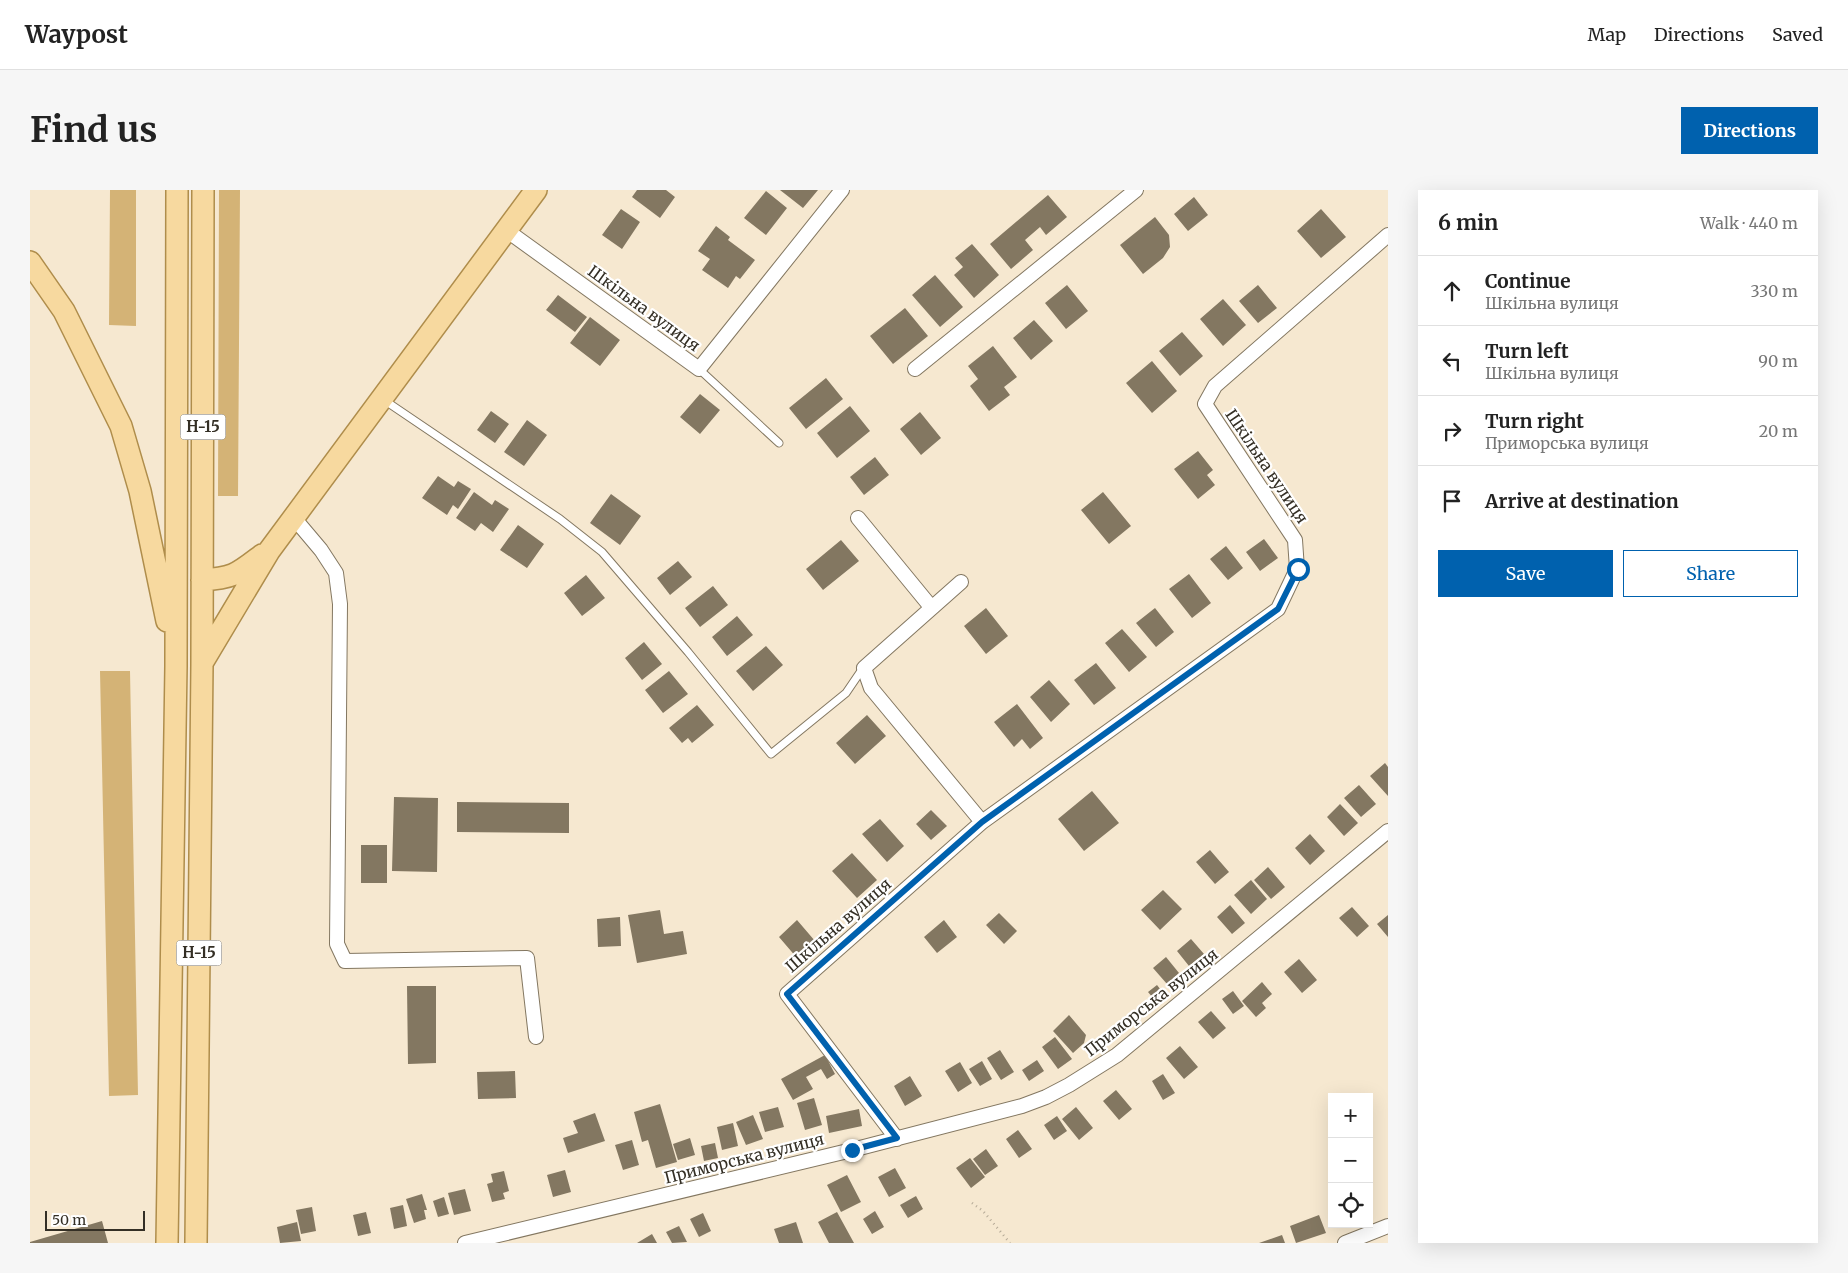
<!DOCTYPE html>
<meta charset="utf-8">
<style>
body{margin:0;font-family:Merriweather,serif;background:#f6f6f6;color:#222}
.controls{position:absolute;right:15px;bottom:15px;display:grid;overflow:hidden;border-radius:0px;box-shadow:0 5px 20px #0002}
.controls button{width:45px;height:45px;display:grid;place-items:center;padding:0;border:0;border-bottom:1px solid #e0e0e0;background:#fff;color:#222;font:25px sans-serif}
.scale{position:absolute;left:15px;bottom:12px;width:100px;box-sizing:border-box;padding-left:5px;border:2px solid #342f25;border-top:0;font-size:14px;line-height:18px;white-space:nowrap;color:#342f25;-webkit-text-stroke:4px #fff;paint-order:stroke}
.stop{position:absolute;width:15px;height:15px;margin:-11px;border:4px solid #0061ae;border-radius:50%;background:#fff}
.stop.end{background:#0061ae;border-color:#fff;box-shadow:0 1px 5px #0008}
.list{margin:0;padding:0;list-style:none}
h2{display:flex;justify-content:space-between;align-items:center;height:65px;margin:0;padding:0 20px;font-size:21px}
h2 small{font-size:16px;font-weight:400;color:#767676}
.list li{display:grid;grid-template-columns:32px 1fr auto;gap:15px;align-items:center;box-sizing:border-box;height:70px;padding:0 20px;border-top:1px solid #e0e0e0}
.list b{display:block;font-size:19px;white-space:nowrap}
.list p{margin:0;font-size:16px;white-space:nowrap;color:#767676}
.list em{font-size:16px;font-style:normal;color:#767676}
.actions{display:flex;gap:10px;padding:15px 20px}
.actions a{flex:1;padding:11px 0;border:1px solid #0061ae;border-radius:0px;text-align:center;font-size:18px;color:#0061ae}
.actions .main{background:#0061ae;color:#fff}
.icon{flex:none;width:28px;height:28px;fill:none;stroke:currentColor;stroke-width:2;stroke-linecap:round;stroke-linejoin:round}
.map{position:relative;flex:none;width:1358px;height:1053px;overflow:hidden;border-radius:0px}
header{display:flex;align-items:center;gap:30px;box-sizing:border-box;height:70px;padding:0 25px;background:#fff;border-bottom:1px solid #e0e0e0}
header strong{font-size:24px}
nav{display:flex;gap:28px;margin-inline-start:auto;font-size:18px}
.intro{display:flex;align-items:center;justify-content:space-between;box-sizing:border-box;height:120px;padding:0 30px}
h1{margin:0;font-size:35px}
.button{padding:12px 22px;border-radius:0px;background:#0061ae;color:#fff;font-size:18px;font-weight:700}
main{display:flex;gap:30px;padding:0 30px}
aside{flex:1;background:#fff;border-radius:0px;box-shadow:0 5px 20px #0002}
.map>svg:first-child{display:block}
.green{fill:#d4b376}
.building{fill:#837761}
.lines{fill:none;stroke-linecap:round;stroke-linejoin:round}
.lane-casing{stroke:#837761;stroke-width:9}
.street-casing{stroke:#837761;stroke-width:16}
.primary-casing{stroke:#af8d4b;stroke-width:24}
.path{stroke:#b4a996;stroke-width:2.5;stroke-dasharray:1 4;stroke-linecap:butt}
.lane{stroke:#fff;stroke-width:7}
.street{stroke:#fff;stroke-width:14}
.primary{stroke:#f7d99f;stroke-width:21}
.route{stroke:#0061ae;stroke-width:6}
.labels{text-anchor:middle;stroke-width:4.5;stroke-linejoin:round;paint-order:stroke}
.shield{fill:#fff;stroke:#716d66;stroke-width:1}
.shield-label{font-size:15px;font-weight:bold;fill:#342f25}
.street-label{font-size:16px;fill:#342f25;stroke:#fff}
</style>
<header>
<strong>Waypost</strong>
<nav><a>Map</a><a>Directions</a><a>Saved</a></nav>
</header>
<div class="intro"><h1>Find us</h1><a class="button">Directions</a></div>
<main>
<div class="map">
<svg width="1358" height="1053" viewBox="0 0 1358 1053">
<rect width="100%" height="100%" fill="#f6e8d0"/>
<path class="green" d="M 80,0 L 106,0 L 106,136 L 79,135 Z
M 189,0 L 210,0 L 208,306 L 188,306 Z
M 70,481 L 100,481 L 108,905 L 79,906 Z"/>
<path class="building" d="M 607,0 L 636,0 L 645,7 L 630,28 L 602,7 Z
M 750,0 L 788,0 L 773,18 Z
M 736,1 L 757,18 L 736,45 L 714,28 Z
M 1018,5 L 1037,27 L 1016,45 L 1010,37 L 995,50 L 1003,60 L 981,79 L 960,54 Z
M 1164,7 L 1178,25 L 1158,41 L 1144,24 Z
M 591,19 L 610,32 L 592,59 L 572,45 Z
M 1291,19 L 1316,47 L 1291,68 L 1267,41 Z
M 1125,27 L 1139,45 L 1140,57 L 1133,68 L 1113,84 L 1090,55 Z
M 686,36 L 700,47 L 698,50 L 725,70 L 710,89 L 706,86 L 698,98 L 672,80 L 680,69 L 668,61 Z
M 942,54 L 969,85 L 944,108 L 924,85 L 933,77 L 925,68 Z
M 905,85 L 933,117 L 910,137 L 882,105 Z
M 1037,95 L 1058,121 L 1036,139 L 1015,113 Z
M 1228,95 L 1247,118 L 1228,133 L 1209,111 Z
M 528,105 L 557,127 L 545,142 L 516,120 Z
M 1193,109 L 1216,135 L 1193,156 L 1170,129 Z
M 875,118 L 898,146 L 863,174 L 840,146 Z
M 560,127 L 590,150 L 570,176 L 540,153 Z
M 1004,130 L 1023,151 L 1001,170 L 983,148 Z
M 1152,142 L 1173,166 L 1150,186 L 1129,161 Z
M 963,156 L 987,187 L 974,197 L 980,205 L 959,221 L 940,196 L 948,189 L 938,176 Z
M 1122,171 L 1147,201 L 1122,223 L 1096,193 Z
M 796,188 L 813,209 L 776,239 L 759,218 Z
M 670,204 L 690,220 L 670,244 L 650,227 Z
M 820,216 L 840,241 L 807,268 L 787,243 Z
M 461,221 L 479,234 L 465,253 L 447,240 Z
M 890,222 L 911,248 L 891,265 L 870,239 Z
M 497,230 L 517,245 L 494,276 L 474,262 Z
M 1168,261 L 1183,280 L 1177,285 L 1185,295 L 1168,309 L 1144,279 Z
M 845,267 L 859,285 L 834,305 L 820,287 Z
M 408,286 L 424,297 L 428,291 L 441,299 L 428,319 L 423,315 L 417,325 L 392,308 Z
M 444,302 L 462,315 L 465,310 L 479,319 L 463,342 L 451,333 L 445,341 L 426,328 Z
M 1073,302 L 1101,336 L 1079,354 L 1051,320 Z
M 581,304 L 611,326 L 590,355 L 560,333 Z
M 488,335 L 514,354 L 497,378 L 470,360 Z
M 1234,349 L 1248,368 L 1230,381 L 1216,362 Z
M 811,350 L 829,371 L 793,400 L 776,379 Z
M 1196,356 L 1213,378 L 1198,390 L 1180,369 Z
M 648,371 L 662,387 L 640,405 L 627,388 Z
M 1159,384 L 1181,413 L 1162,428 L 1139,399 Z
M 556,385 L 575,408 L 552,426 L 534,403 Z
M 683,396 L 698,415 L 670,437 L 655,418 Z
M 956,418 L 978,446 L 956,464 L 934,436 Z
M 1125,418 L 1144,442 L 1126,457 L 1106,433 Z
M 707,426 L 723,445 L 697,466 L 682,447 Z
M 1092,439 L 1117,467 L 1099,482 L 1075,453 Z
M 614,452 L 632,474 L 612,490 L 595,468 Z
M 736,456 L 753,475 L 723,501 L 706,481 Z
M 1066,473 L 1086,498 L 1064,515 L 1044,490 Z
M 639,481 L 658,504 L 633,523 L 615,500 Z
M 1019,490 L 1040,514 L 1021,532 L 1000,507 Z
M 987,514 L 1013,548 L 1000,559 L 992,549 L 984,557 L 964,532 Z
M 667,515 L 684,535 L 662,553 L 658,548 L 652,553 L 639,538 Z
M 837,525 L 856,546 L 825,574 L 806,553 Z
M 1355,573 L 1358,577 L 1358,606 L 1340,586 Z
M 1329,595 L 1346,614 L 1331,627 L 1314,608 Z
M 1062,601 L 1089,633 L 1054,661 L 1028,629 Z
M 364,607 L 408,608 L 407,682 L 362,681 Z
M 427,612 L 539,613 L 539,643 L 427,642 Z
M 1310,614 L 1328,633 L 1314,646 L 1297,627 Z
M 901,620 L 917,636 L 901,650 L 886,634 Z
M 850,629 L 874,656 L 857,672 L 832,644 Z
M 1280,644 L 1295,661 L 1280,675 L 1265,658 Z
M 331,655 L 357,655 L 357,693 L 331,693 Z
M 1180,660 L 1199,682 L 1185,694 L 1166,672 Z
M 822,663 L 847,690 L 827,708 L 802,681 Z
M 1238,677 L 1255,697 L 1241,709 L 1224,690 Z
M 1221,690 L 1237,709 L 1221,724 L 1204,705 Z
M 1133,700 L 1152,719 L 1130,740 L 1111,720 Z
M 1200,715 L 1215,733 L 1202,744 L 1187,727 Z
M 1322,717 L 1339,736 L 1327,747 L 1309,728 Z
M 630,720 L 634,744 L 653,741 L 657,764 L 607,773 L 598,725 Z
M 969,723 L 987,741 L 974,754 L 956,735 Z
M 1358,725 L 1358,747 L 1347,734 Z
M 590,727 L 591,756 L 568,757 L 567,729 Z
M 767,730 L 785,751 L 767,768 L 749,747 Z
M 914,730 L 927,747 L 907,763 L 894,747 Z
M 1161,749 L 1174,764 L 1159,776 L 1147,761 Z
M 1136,767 L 1149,783 L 1137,794 L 1123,778 Z
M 1269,769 L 1287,790 L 1272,803 L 1254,782 Z
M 1232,792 L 1242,804 L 1232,813 L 1236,818 L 1226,827 L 1212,811 Z
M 1127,795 L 1137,808 L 1128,814 L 1118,802 Z
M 377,796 L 406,796 L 406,873 L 378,874 Z
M 1203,801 L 1214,816 L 1203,824 L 1192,809 Z
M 1181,821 L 1196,838 L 1183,849 L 1168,832 Z
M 1039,825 L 1056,845 L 1054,853 L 1043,863 L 1023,841 Z
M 1025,847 L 1042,869 L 1028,879 L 1012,857 Z
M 1150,856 L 1168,877 L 1154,889 L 1136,868 Z
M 970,860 L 984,882 L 971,890 L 957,868 Z
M 795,865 L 805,884 L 797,889 L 791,879 L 776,887 L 783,899 L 763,910 L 751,889 Z
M 1007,870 L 1014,881 L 999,891 L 992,880 Z
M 952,871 L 962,889 L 950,896 L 939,879 Z
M 930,872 L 942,893 L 928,902 L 915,881 Z
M 485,881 L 486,908 L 448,909 L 447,882 Z
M 1133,884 L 1145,903 L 1133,910 L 1122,891 Z
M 880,886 L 892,906 L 875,916 L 864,896 Z
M 1086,900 L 1102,919 L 1089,930 L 1073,911 Z
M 784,908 L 792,935 L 775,940 L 767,913 Z
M 630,914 L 647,972 L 626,978 L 618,950 L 612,952 L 604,922 Z
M 748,917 L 754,937 L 735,942 L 729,922 Z
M 1046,917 L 1063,938 L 1049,950 L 1032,929 Z
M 829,919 L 832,936 L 799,943 L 796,926 Z
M 565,923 L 575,951 L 538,963 L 533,948 L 548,943 L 543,931 Z
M 723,925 L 733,949 L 716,955 L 706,932 Z
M 1027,926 L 1037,941 L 1024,950 L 1014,935 Z
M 703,933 L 708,956 L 692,960 L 687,937 Z
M 988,940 L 1002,959 L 989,968 L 976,949 Z
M 660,948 L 665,965 L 648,970 L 643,954 Z
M 602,950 L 609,975 L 593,980 L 585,955 Z
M 685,953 L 688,968 L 674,971 L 671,956 Z
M 956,959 L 968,976 L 955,985 L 943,969 Z
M 940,968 L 955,987 L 941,998 L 926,978 Z
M 865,978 L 876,998 L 859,1007 L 848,987 Z
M 535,980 L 541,1002 L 523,1007 L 517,985 Z
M 474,981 L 479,1001 L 473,1003 L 475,1009 L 462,1012 L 457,994 L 463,992 L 461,984 Z
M 817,985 L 831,1012 L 811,1022 L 797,995 Z
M 435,999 L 441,1021 L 424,1025 L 418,1003 Z
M 392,1004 L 397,1020 L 394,1020 L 396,1029 L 384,1033 L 376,1009 Z
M 886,1006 L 893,1019 L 878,1028 L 870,1015 Z
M 414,1007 L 419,1024 L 408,1027 L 403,1011 Z
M 373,1015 L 377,1036 L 364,1039 L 360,1018 Z
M 282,1017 L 286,1041 L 271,1044 L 266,1020 Z
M 845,1021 L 854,1037 L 842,1044 L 833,1029 Z
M 336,1022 L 341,1043 L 328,1046 L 323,1025 Z
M 807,1022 L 824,1053 L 799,1053 L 788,1032 Z
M 673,1023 L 681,1041 L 669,1047 L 660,1029 Z
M 1289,1025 L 1296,1043 L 1266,1053 L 1260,1036 Z
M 72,1031 L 78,1053 L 0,1053 L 0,1052 Z
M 267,1032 L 271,1051 L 250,1053 L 247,1037 Z
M 766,1032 L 773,1053 L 749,1053 L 744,1039 Z
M 649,1036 L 657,1052 L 642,1053 L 636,1042 Z
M 622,1044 L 627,1053 L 607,1053 Z
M 1252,1045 L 1255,1053 L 1229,1053 Z"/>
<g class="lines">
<g class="lane-casing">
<path id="lane" d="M 669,179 L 749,253
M 354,210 L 530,329 L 572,362 L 658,462 L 741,564 L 816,503 L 833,478"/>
</g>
<g class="street-casing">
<path id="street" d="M 476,40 L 669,179 L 812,0
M 885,179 L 1106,0
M 264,328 L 291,360 L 306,383 L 310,414 L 307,754 L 315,771 L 497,768 L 506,847
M 828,328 L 901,417
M 931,392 L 834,478 L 841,498 L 952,632
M 867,949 L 757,804 L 952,632 L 1248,419 L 1267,379 L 1265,350 L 1175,214 L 1185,196 L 1358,45
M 435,1053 L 822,960 L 992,916 L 1016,907 L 1039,895 L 1087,865 L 1358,641
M 1315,1053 L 1358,1036"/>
</g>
<g class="primary-casing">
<path id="primary" d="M 0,72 L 34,121 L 91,236 L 110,301 L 137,431
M 172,390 C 204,388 207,384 232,365
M 172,473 L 239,361 L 506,0
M 137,1053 L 146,476 L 147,0
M 166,1053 L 172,474 L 173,0"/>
</g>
<path class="path" d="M 942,1013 L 953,1021 L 980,1053"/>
<use href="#lane" class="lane"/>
<use href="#street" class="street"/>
<use href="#primary" class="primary"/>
</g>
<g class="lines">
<path class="route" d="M 822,960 L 867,948 L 757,804 L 952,632 L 1248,419 L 1268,379"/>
</g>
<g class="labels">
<g class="shield">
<rect x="150.5" y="224.5" width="45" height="25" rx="4"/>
<rect x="146.5" y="750.5" width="45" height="25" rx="4"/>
</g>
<g class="shield-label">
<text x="173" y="242">Н-15</text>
<text x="169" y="768">Н-15</text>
</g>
<g class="street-label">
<text transform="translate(614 118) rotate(36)" y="6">Шкільна вулиця</text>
<text transform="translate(1237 276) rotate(56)" y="6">Шкільна вулиця</text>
<text transform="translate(808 735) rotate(-41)" y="6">Шкільна вулиця</text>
<text transform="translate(1121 812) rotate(-38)" y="6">Приморська вулиця</text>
<text transform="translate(714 968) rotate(-14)" y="6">Приморська вулиця</text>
</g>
</g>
</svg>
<div class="controls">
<button>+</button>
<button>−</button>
<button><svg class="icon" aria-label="locate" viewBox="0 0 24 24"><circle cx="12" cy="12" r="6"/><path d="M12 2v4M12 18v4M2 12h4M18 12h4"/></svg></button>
</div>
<div class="scale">50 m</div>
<div class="stop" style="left:1268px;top:379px"></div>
<div class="stop end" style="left:822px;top:960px"></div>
</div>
<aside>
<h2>6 min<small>Walk · 440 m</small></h2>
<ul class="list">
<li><svg class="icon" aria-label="ahead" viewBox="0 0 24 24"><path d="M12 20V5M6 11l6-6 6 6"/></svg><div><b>Continue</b><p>Шкільна вулиця</p></div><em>330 m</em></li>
<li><svg class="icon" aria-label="left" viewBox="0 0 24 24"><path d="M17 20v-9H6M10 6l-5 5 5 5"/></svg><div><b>Turn left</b><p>Шкільна вулиця</p></div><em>90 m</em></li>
<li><svg class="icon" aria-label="right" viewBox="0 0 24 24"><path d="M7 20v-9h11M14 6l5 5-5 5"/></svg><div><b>Turn right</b><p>Приморська вулиця</p></div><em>20 m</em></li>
<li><svg class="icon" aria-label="arrive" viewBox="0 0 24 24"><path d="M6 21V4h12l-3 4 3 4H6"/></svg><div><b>Arrive at destination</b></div></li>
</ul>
<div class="actions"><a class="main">Save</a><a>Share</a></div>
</aside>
</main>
